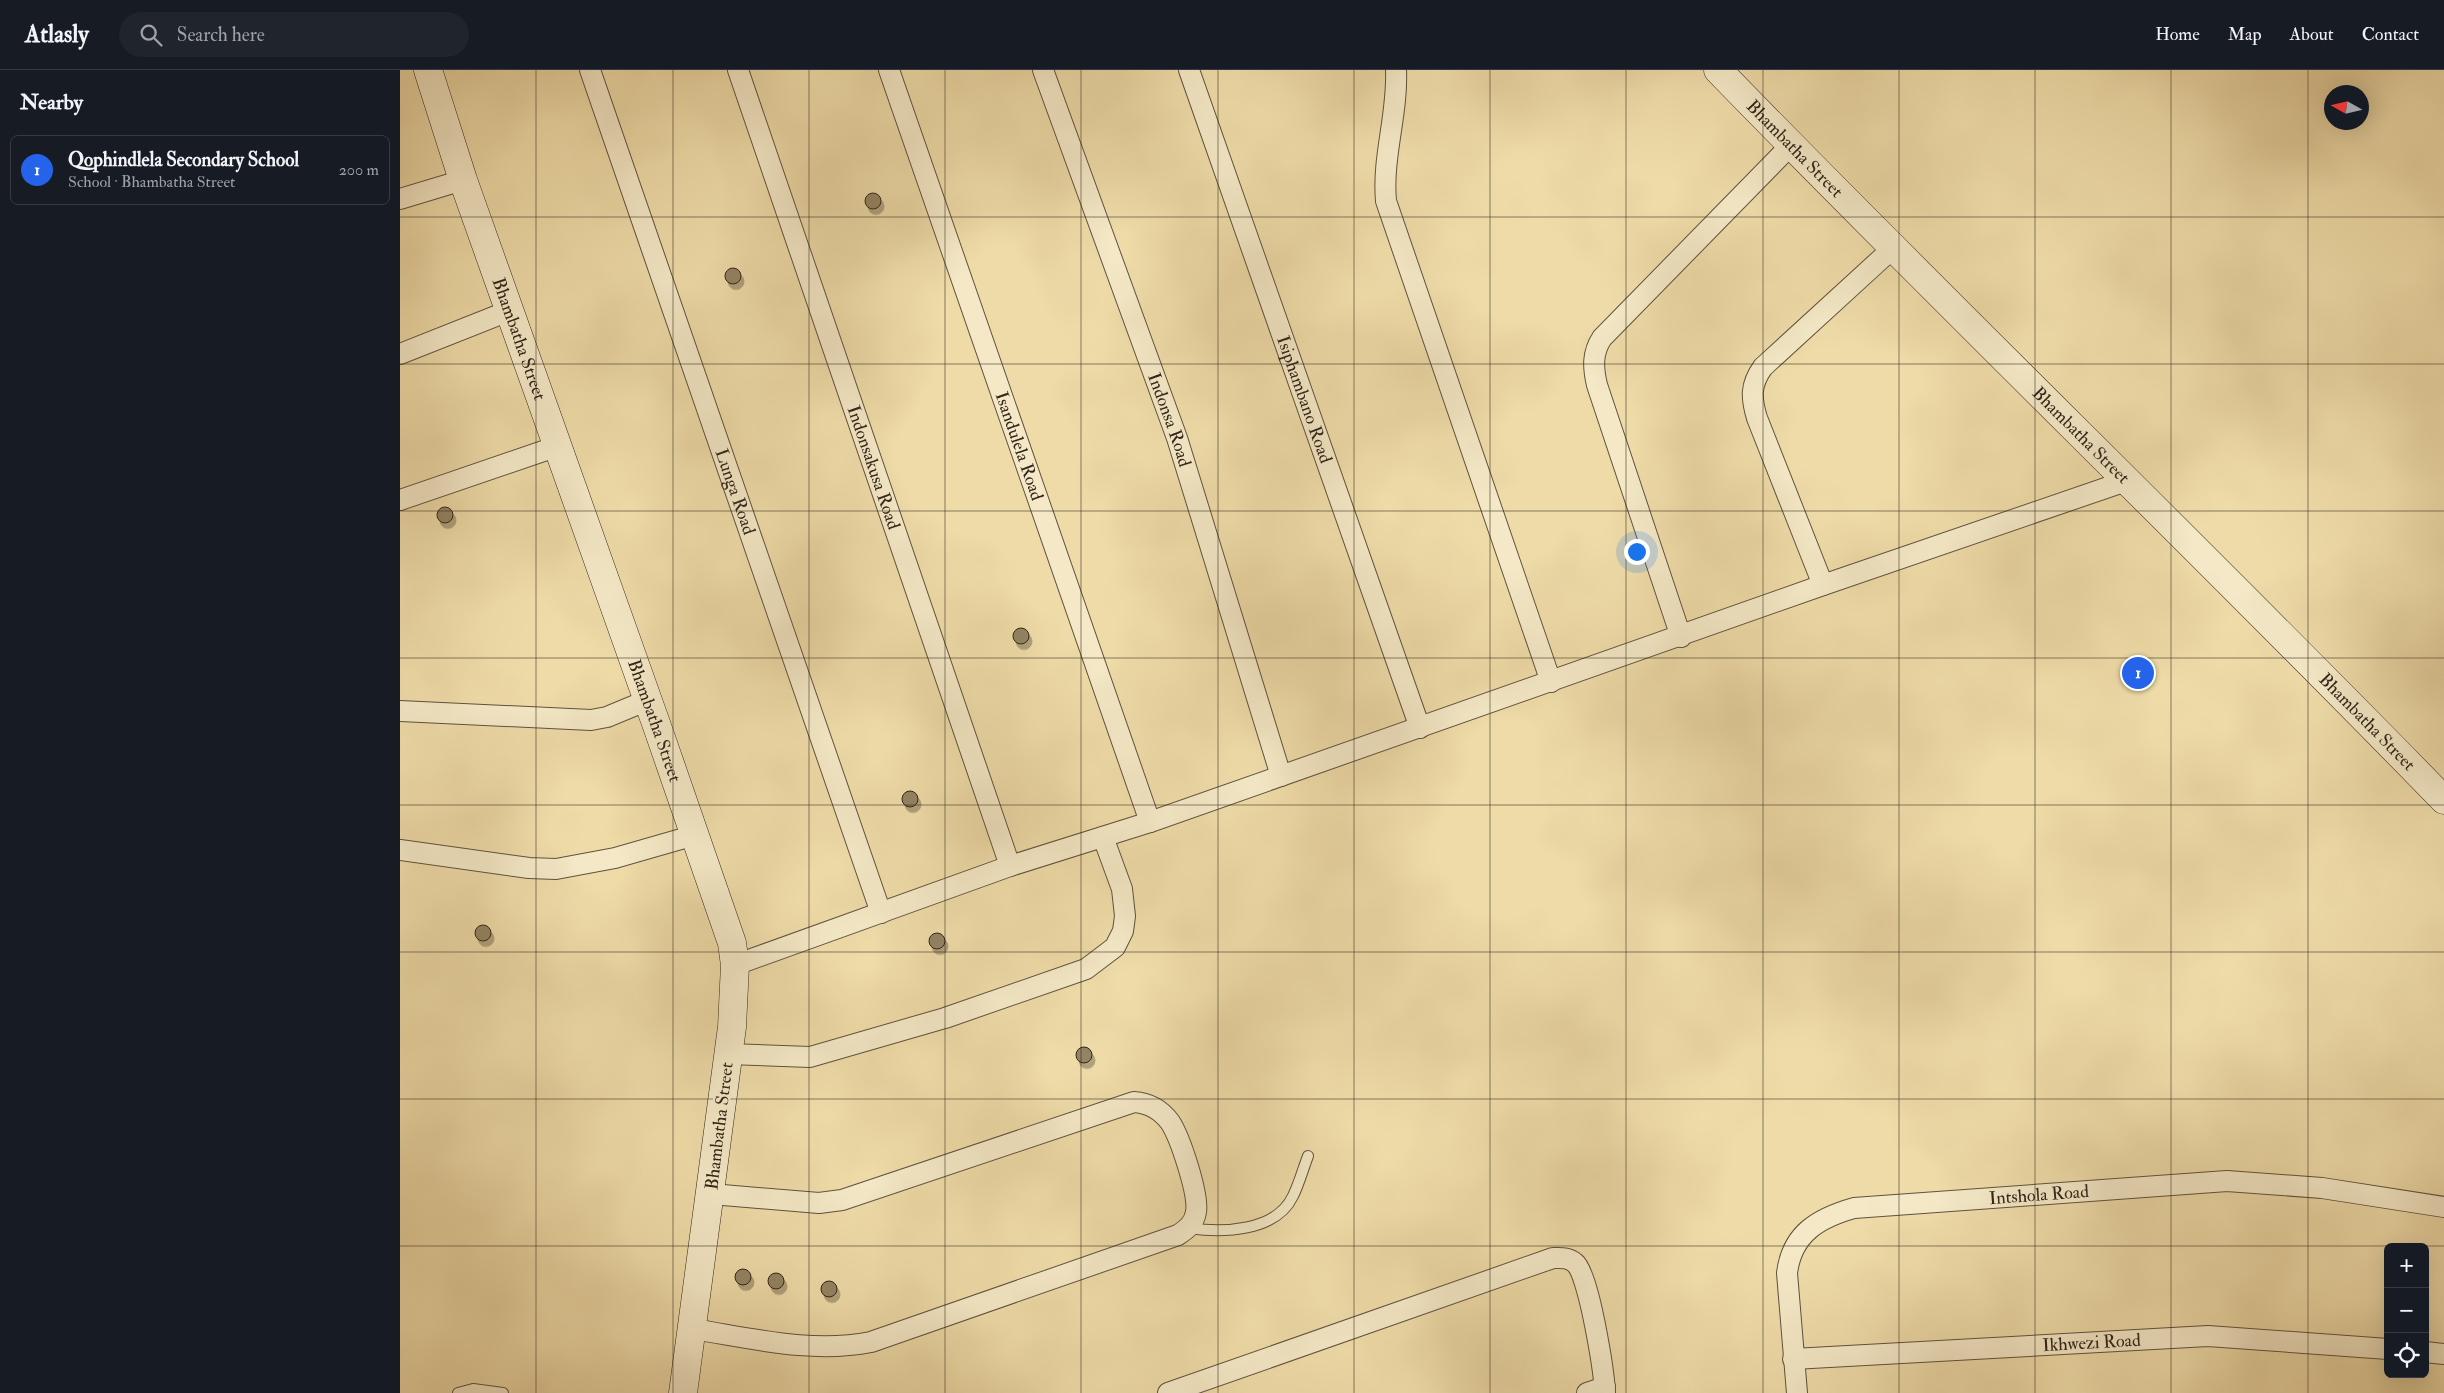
<!DOCTYPE html>
<meta charset="utf-8">
<style>
body{margin:0;font-family:"IM FELL Double Pica",serif;background:#20242c;color:#f1f3f6}
.controls{position:absolute;right:15px;bottom:15px;display:grid;overflow:hidden;border-radius:8px;box-shadow:0 5px 20px #0002}
.controls button{width:45px;height:45px;display:grid;place-items:center;padding:0;border:0;border-bottom:1px solid #363941;background:#171b24;color:#f1f3f6;font:25px sans-serif}
.compass{position:absolute;left:1924px;top:15px;width:45px;height:45px;border-radius:50%;background:#171b24;box-shadow:0 5px 20px #0002;rotate:278deg}
.you{position:absolute;left:1236px;top:481px;width:18px;height:18px;margin:-12px;border:4px solid #fff;border-radius:50%;background:#1a73e8;box-shadow:0 0 0 8px #1a73e833}
.badge{display:grid;place-items:center;width:32px;height:32px;border-radius:50%;background:#2563eb;color:#fff;font-size:16px;font-weight:700}
.pin{position:absolute;translate:-50% -50%;border:2px solid #fff;box-shadow:0 1px 5px #0006}
.list{margin:0;padding:0;list-style:none}
h2{display:flex;justify-content:space-between;align-items:center;height:65px;margin:0;padding:0 20px;font-size:21px}
h2 small{font-size:16px;font-weight:400;color:#9ea1a6}
.list li{display:grid;grid-template-columns:32px 1fr auto;gap:15px;align-items:center;box-sizing:border-box;height:70px;margin:0 10px 10px;padding:0 10px;border:1px solid #363941;border-radius:8px}
.list b{display:block;font-size:19px;white-space:nowrap}
.list p{margin:0;font-size:16px;white-space:nowrap;color:#9ea1a6}
.list em{font-size:16px;font-style:normal;color:#9ea1a6}
.icon{flex:none;width:28px;height:28px;fill:none;stroke:currentColor;stroke-width:2;stroke-linecap:round;stroke-linejoin:round}
.map{position:relative;flex:none;width:2044px;height:1323px;overflow:hidden}
header{display:flex;align-items:center;gap:30px;box-sizing:border-box;height:70px;padding:0 25px;background:#171b24;border-bottom:1px solid #363941}
header strong{font-size:24px}
nav{display:flex;gap:28px;margin-inline-start:auto;font-size:18px}
.search{width:350px;height:45px;background:#20242c;display:flex;align-items:center;gap:12px;box-sizing:border-box;padding:0 18px;border-radius:28px;color:#9ea1a6;font-size:19px}
main{display:flex}
aside{flex:1;background:#171b24}
.map>svg:first-child{display:block}
.building{fill:#938464;stroke:#31251b;filter:url(#shadow)}
.lines{fill:none;stroke-linecap:round;stroke-linejoin:round}
.lane-casing{stroke:#60523e;stroke-width:12}
.street-casing{stroke:#60523e;stroke-width:22}
.secondary-casing{stroke:#31251b;stroke-width:29}
.lane{stroke:#f4e8c6;stroke-width:10}
.street{stroke:#f4e8c6;stroke-width:20}
.secondary{stroke:#f4e8c6;stroke-width:28}
.grid{fill:none;stroke:#31251b;stroke-width:1;stroke-opacity:0.55}
.labels{text-anchor:middle;stroke-width:4.5;stroke-linejoin:round;paint-order:stroke}
.street-label{font-size:18px;fill:#31251b;stroke:#f4e8c6}
</style>
<header>
<strong>Atlasly</strong>
<div class="search"><svg class="icon" aria-label="search" viewBox="0 0 24 24"><circle cx="10" cy="10" r="6"/><path d="M15 15l6 6"/></svg>Search here</div>
<nav><a>Home</a><a>Map</a><a>About</a><a>Contact</a></nav>
</header>
<main>
<aside>
<h2>Nearby<small></small></h2>
<ul class="list">
<li><span class="badge">1</span><div><b>Qophindlela Secondary School</b><p>School · Bhambatha Street</p></div><em>200 m</em></li>
</ul>
</aside>
<div class="map">
<svg width="2044" height="1323" viewBox="0 0 2044 1323">
<defs>
<filter id="shadow"><feDropShadow dx="3" dy="5.5" stdDeviation="0" flood-color="#0004"/></filter>
</defs>
<rect width="100%" height="100%" fill="#eedba8"/>
<filter id="stains"><feTurbulence type="fractalNoise" baseFrequency=".004" numOctaves="4"/><feColorMatrix values="0 0 0 0 .2 0 0 0 0 .09 0 0 0 0 .02 0 0 0 .5 -.17"/></filter>
<radialGradient id="worn" r=".72"><stop offset=".6" stop-color="#630" stop-opacity="0"/><stop offset="1" stop-color="#630" stop-opacity=".3"/></radialGradient>
<path class="building" d="M465 131a8 8 0 1 1 16 0a8 8 0 1 1-16 0Z
M325 206a8 8 0 1 1 16 0a8 8 0 1 1-16 0Z
M37 445a8 8 0 1 1 16 0a8 8 0 1 1-16 0Z
M613 566a8 8 0 1 1 16 0a8 8 0 1 1-16 0Z
M502 729a8 8 0 1 1 16 0a8 8 0 1 1-16 0Z
M75 863a8 8 0 1 1 16 0a8 8 0 1 1-16 0Z
M529 871a8 8 0 1 1 16 0a8 8 0 1 1-16 0Z
M676 985a8 8 0 1 1 16 0a8 8 0 1 1-16 0Z
M335 1207a8 8 0 1 1 16 0a8 8 0 1 1-16 0Z
M368 1211a8 8 0 1 1 16 0a8 8 0 1 1-16 0Z
M421 1219a8 8 0 1 1 16 0a8 8 0 1 1-16 0Z"/>
<g class="lines">
<g class="lane-casing">
<path id="lane" d="M 789,1158 C 822,1163 876,1162 893,1126 C 899,1114 903,1099 908,1086
M 58,1323 L 73,1319 L 103,1323"/>
</g>
<g class="street-casing">
<g id="street">
<path id="s1" d="M 190,0 L 481,843"/>
<path id="s2" d="M 338,0 L 610,796"/>
<path id="s3" d="M 489,0 L 750,752"/>
<path id="s4" d="M 643,0 L 777,368 L 881,706"/>
<path id="s5" d="M 789,0 L 1020,658"/>
<path d="M 996,0 C 998,44 982,87 986,131 L 1151,612"/>
<path d="M 0,129 L 63,110"/>
<path d="M 0,284 L 111,240"/>
<path d="M 0,430 L 158,376"/>
<path d="M 1423,515 L 1357,348 C 1351,328 1350,315 1363,297 L 1493,178"/>
<path d="M 1281,567 L 1197,315 C 1193,298 1192,283 1202,268 L 1391,75"/>
<path d="M 0,641 L 191,650 L 207,647 L 248,630"/>
<path d="M 0,780 L 129,798 L 156,799 L 215,788 L 295,765"/>
<path d="M 335,895 L 610,796 L 750,752 L 1423,515 L 1729,410"/>
<path d="M 328,984 L 410,987 L 545,948 L 686,899 L 715,877 L 723,861 L 725,846 L 722,819 L 703,767"/>
<path d="M 292,1259 C 351,1268 412,1284 471,1272 L 778,1165 C 787,1159 794,1154 796,1142 C 799,1124 780,1067 770,1052 C 761,1040 749,1033 734,1032 L 442,1130 L 419,1133 L 311,1124"/>
<path d="M 2025,1282 L 2044,1284"/>
<path id="s6" d="M 1393,1289 L 1808,1266 L 1988,1279"/>
<path d="M 768,1323 L 1153,1188 C 1161,1188 1168,1187 1175,1193 C 1189,1204 1204,1302 1205,1323"/>
<path d="M 1187,1323 L 1205,1317"/>
<path id="s7" d="M 1397,1323 L 1387,1203 C 1392,1163 1419,1148 1454,1138 L 1827,1111 L 1922,1118 L 2044,1137"/>
</g>
</g>
<g class="secondary-casing">
<g id="secondary">
<path id="s8" d="M 28,0 L 63,110 L 258,659 L 332,873 L 335,895 L 332,957 L 283,1323"/>
<path id="s9" d="M 1318,0 C 1557,246 1805,484 2044,730"/>
</g>
</g>
<use href="#lane" class="lane"/>
<use href="#street" class="street"/>
<use href="#secondary" class="secondary"/>
</g>
<path class="grid" d="M 136,0 L 136,1323M 273,0 L 273,1323M 409,0 L 409,1323M 545,0 L 545,1323M 681,0 L 681,1323M 818,0 L 818,1323M 954,0 L 954,1323M 1090,0 L 1090,1323M 1226,0 L 1226,1323M 1363,0 L 1363,1323M 1499,0 L 1499,1323M 1635,0 L 1635,1323M 1771,0 L 1771,1323M 1908,0 L 1908,1323M 0,147 L 2044,147M 0,294 L 2044,294M 0,441 L 2044,441M 0,588 L 2044,588M 0,735 L 2044,735M 0,882 L 2044,882M 0,1029 L 2044,1029M 0,1176 L 2044,1176"/>
<g class="labels">
<g class="street-label">
<text dy="6" stroke="none"><textPath href="#s9" startOffset="110">Bhambatha Street</textPath></text>
<text dy="6" stroke="none"><textPath href="#s8" startOffset="284">Bhambatha Street</textPath></text>
<text dy="6" stroke="none"><textPath href="#s5" startOffset="349">Isiphambano Road</textPath></text>
<text dy="6" stroke="none"><textPath href="#s4" startOffset="372">Indonsa Road</textPath></text>
<text dy="6" stroke="none"><textPath href="#s9" startOffset="515">Bhambatha Street</textPath></text>
<text dy="6" stroke="none"><textPath href="#s3" startOffset="398">Isandulela Road</textPath></text>
<text dy="6" stroke="none"><textPath href="#s2" startOffset="420">Indonsakusa Road</textPath></text>
<text dy="6" stroke="none"><textPath href="#s1" startOffset="446">Lunga Road</textPath></text>
<text dy="6" stroke="none"><textPath href="#s8" startOffset="689">Bhambatha Street</textPath></text>
<text dy="6" stroke="none"><textPath href="#s9" startOffset="920">Bhambatha Street</textPath></text>
<text transform="translate(319 1056) rotate(-83)" y="6">Bhambatha Street</text>
<text dy="6" stroke="none"><textPath href="#s7" startOffset="406">Intshola Road</textPath></text>
<text dy="6" stroke="none"><textPath href="#s6" startOffset="299">Ikhwezi Road</textPath></text>
</g>
</g>
<rect width="100%" height="100%" filter="url(#stains)"/>
<rect width="100%" height="100%" fill="url(#worn)"/>
</svg>
<div class="controls">
<button>+</button>
<button>−</button>
<button><svg class="icon" aria-label="locate" viewBox="0 0 24 24"><circle cx="12" cy="12" r="6"/><path d="M12 2v4M12 18v4M2 12h4M18 12h4"/></svg></button>
</div>
<svg class="compass" viewBox="-18 -18 36 36"><path d="M0-13l5 13h-10z" fill="#e53935"/><path d="M0 13l5-13h-10z" fill="#9ea1a6"/></svg>
<div class="you"></div>
<div class="pin badge" style="left:1738px;top:603px">1</div>
</div>
</main>
